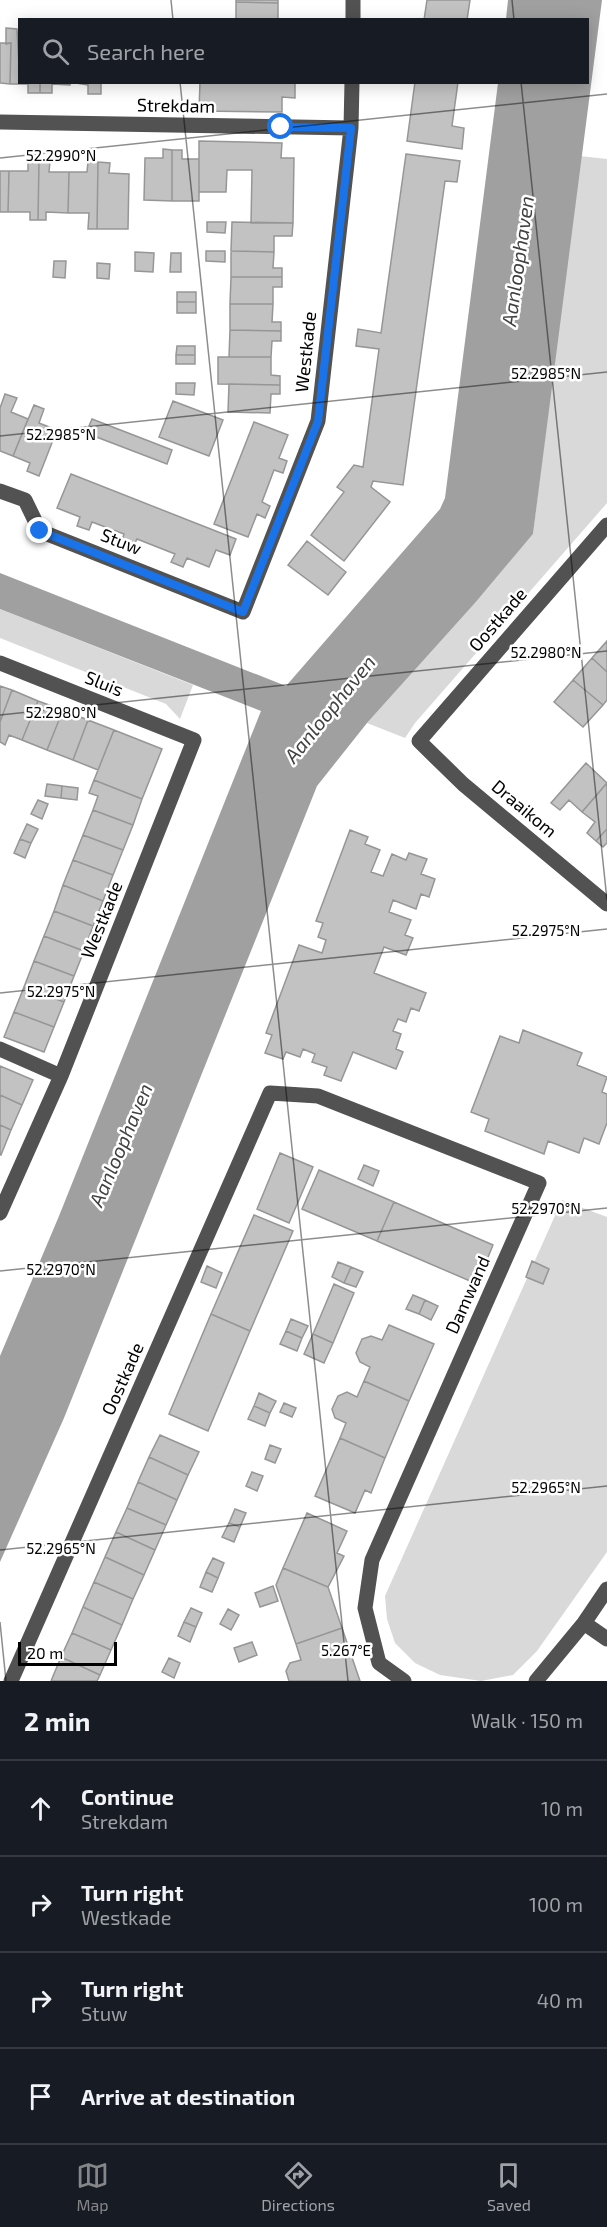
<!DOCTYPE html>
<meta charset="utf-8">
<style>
body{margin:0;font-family:"Exo 2",sans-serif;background:#242831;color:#f1f3f6}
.scale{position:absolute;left:18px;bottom:15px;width:99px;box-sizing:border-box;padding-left:6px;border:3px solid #000;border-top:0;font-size:16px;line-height:21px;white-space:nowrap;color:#000;-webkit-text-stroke:4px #fff;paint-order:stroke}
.stop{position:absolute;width:18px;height:18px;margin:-14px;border:4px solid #1a73e8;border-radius:50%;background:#fff}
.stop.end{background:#1a73e8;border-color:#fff;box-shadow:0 2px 6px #0008}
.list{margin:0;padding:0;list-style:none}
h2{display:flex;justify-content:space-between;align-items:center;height:78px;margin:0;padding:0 24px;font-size:26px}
h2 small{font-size:20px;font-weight:400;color:#9ea1a6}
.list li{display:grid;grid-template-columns:39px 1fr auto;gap:18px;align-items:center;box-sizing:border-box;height:96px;padding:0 24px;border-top:2px solid #363941}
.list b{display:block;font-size:22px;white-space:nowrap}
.list p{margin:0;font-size:20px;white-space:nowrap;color:#9ea1a6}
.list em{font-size:20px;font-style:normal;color:#9ea1a6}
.icon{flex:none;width:33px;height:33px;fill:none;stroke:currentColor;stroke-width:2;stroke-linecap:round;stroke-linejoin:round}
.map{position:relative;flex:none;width:607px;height:1681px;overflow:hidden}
.search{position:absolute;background:#171b24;box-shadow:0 3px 15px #0003;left:18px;right:18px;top:18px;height:66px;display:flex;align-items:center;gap:15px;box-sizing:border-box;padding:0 21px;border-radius:0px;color:#9ea1a6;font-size:22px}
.sheet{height:462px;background:#171b24}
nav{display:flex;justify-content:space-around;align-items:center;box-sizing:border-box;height:84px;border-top:2px solid #363941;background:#171b24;font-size:16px;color:#9ea1a6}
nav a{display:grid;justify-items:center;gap:3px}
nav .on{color:#858687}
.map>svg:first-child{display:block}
.green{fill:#d9d9d9}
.water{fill:#a0a0a0}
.building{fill:#c2c2c2;stroke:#969696;stroke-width:1.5}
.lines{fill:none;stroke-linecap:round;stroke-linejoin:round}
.minor{stroke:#525252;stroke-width:15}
.route{stroke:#1a73e8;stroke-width:8}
.ticks{fill:none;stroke:#000;stroke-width:1.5;stroke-opacity:0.45}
.labels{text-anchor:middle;stroke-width:5;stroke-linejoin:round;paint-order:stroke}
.street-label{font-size:18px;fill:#000;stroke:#fff}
.water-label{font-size:20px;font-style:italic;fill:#414141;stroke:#fff}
.ticks-label{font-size:15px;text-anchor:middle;fill:#000;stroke:#fff;stroke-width:5;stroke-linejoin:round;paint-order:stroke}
</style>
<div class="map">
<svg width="607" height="1681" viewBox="0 0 607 1681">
<rect width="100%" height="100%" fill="#fff"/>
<path class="green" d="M 580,156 L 607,159 L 607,503 L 415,723 L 405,738 L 367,723 L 475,603 L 533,534 Z
M 0,609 L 193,685 L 180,719 L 166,704 L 0,638 Z
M 562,1200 L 607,1217 L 607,1552 L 537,1651 L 513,1675 L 481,1681 L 440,1675 L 415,1663 L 395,1643 L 387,1619 L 385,1596 Z"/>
<path class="water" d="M 508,0 L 602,0 L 533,534 L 475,603 L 367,723 L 317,786 L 64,1418 L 0,1562 L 0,1356 L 59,1216 L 261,711 L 0,609 L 0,573 L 286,686 L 440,509 L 445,498 L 498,83 L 588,82 L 588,20 L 506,19 Z"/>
<path class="building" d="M 236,0 L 278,0 L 278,3 L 236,2 Z
M 427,0 L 470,0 L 467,20 L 424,20 Z
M 236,2 L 278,3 L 278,19 L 297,20 L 236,20 Z
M 6,28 L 17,29 L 20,82 L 40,82 L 40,93 L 28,93 L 28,84 L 10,84 L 11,43 L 6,44 Z
M 0,43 L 11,43 L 10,84 L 0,83 Z
M 40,82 L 70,82 L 70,85 L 52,84 L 52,93 L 40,93 Z
M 70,82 L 101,82 L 101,94 L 88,94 L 88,85 Z
M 200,82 L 295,82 L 295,98 L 282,97 L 282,112 L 199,111 Z
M 415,82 L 458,82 L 452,126 L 464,128 L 462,149 L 407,141 Z
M 199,141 L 282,143 L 281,158 L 294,158 L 293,223 L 251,223 L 252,170 L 227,170 L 226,192 L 199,192 Z
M 163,149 L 172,150 L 172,201 L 144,200 L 145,158 L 163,158 Z
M 172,150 L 182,150 L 182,159 L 199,159 L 199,201 L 172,201 Z
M 406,154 L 460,161 L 457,182 L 445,181 L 403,485 L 373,481 L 371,487 L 390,502 L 344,561 L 311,535 L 344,492 L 337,487 L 354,465 L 363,467 L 379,349 L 356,346 L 358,329 L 381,333 Z
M 28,161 L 39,161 L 38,220 L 30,220 L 30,212 L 8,212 L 9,171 L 28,171 Z
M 39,161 L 50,161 L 49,172 L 69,172 L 68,213 L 46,212 L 46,220 L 38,220 Z
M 88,162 L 98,162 L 97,229 L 88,229 L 89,213 L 68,213 L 69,172 L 87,172 Z
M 98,162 L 110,163 L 109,173 L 129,174 L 128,229 L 97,229 Z
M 0,171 L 9,171 L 8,212 L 0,212 Z
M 207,222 L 226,222 L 225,233 L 207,232 Z
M 232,222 L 293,223 L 292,236 L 274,236 L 274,252 L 231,251 Z
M 206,251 L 225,251 L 225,262 L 206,261 Z
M 231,251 L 274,252 L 273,268 L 282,268 L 282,277 L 231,277 Z
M 135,252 L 154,253 L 153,272 L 135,271 Z
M 171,253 L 181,253 L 181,272 L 170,272 Z
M 54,261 L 66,261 L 65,278 L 53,277 Z
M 97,263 L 110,264 L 109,279 L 97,278 Z
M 231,277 L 282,277 L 282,287 L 273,287 L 273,304 L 230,304 Z
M 177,292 L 196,292 L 196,302 L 177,302 Z
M 177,302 L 196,302 L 196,313 L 177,313 Z
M 230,304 L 273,304 L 272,322 L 281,322 L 281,331 L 230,330 Z
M 230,330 L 281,331 L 281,341 L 272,341 L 271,357 L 229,357 Z
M 177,346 L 195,346 L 195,355 L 176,355 Z
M 176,355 L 195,355 L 195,364 L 176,364 Z
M 218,357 L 271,357 L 271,375 L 280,376 L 280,385 L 218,384 Z
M 176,383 L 195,383 L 194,395 L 176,394 Z
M 229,384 L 280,385 L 280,394 L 271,394 L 270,413 L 228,412 Z
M 5,394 L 17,398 L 11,412 L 28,419 L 13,456 L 0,451 L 0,408 Z
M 173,401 L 223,420 L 209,456 L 159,437 Z
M 34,405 L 44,409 L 39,423 L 57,430 L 39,476 L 27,471 L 30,463 L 13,456 Z
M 92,419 L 172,450 L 167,464 L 86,433 Z
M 254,422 L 288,435 L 279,458 L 287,461 L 283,473 L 274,470 L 262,502 L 270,506 L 265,518 L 257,514 L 248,537 L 214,524 Z
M 71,474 L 236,539 L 230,555 L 216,550 L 209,567 L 187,558 L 183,567 L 171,562 L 175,554 L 137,539 L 133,547 L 121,543 L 124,534 L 92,522 L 89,530 L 77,526 L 80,517 L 57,508 Z
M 307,541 L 346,572 L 328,595 L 288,565 Z
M 607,641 L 607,672 L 592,658 Z
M 592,658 L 607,672 L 607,700 L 603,705 L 573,680 Z
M 573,680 L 603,705 L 583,727 L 554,702 Z
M 0,686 L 12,690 L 0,722 Z
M 12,690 L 38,701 L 22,740 L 9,735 L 5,745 L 0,742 L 0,722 Z
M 38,701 L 63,710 L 47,750 L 22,740 Z
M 63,710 L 88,720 L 73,760 L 47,750 Z
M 88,720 L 114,730 L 98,770 L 73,760 Z
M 114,730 L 162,749 L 142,799 L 94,780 Z
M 586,763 L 607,783 L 582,812 L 569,800 L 560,810 L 551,803 Z
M 94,780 L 142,799 L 133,825 L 93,810 L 98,796 L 89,793 Z
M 607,783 L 607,829 L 596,841 L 587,833 L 595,822 L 582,812 Z
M 47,784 L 62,786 L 61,798 L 45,796 Z
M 62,786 L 78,788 L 77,800 L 61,798 Z
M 38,800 L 48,804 L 42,819 L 31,814 Z
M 93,810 L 133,825 L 123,850 L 83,835 Z
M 27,824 L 38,829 L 31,843 L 20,839 Z
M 607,829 L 607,843 L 603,847 L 596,841 Z
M 350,830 L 368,837 L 365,844 L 380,850 L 371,872 L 383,876 L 392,854 L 406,860 L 409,853 L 427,859 L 421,874 L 435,879 L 429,897 L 421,894 L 416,909 L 393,900 L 389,912 L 411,920 L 405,935 L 413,938 L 406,955 L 384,947 L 374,973 L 426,993 L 419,1011 L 411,1008 L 406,1022 L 398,1019 L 393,1031 L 401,1034 L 396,1049 L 403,1052 L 396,1069 L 353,1052 L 341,1081 L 324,1075 L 327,1067 L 312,1062 L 315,1054 L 303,1049 L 300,1057 L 286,1052 L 283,1059 L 265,1053 L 272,1035 L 266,1033 L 299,945 L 322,953 L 326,940 L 318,937 L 323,923 L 316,921 Z
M 83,835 L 123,850 L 113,875 L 73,860 Z
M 20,839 L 31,843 L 25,858 L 14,853 Z
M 73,860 L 113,875 L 103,901 L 63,885 Z
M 63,885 L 103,901 L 93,926 L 54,911 Z
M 54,911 L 93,926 L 84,951 L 44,936 Z
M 44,936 L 84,951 L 74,976 L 34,961 Z
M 34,961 L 74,976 L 64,1002 L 24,987 Z
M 24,987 L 64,1002 L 54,1027 L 14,1012 Z
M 14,1012 L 54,1027 L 44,1052 L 4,1037 Z
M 523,1030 L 582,1053 L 577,1065 L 607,1077 L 602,1092 L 607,1094 L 607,1123 L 599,1144 L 584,1138 L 579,1153 L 548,1141 L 544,1154 L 485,1131 L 489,1119 L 471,1112 L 500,1036 L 519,1043 Z
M 0,1066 L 33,1080 L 22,1105 L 0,1095 Z
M 0,1095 L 22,1105 L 11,1130 L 0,1125 Z
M 0,1125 L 11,1130 L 1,1155 L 0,1155 Z
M 280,1153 L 313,1167 L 289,1223 L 257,1209 Z
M 364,1165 L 379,1171 L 373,1186 L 358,1179 Z
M 319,1170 L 394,1202 L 377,1241 L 302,1209 Z
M 394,1202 L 493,1245 L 477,1284 L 377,1241 Z
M 254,1215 L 293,1231 L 250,1331 L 211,1314 Z
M 532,1261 L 549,1269 L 543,1284 L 526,1277 Z
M 338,1262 L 351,1267 L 344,1283 L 332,1277 Z
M 207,1266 L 222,1273 L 216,1288 L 201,1282 Z
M 351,1267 L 363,1272 L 356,1287 L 344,1283 Z
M 334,1284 L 354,1293 L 333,1343 L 313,1334 Z
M 413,1295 L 425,1300 L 419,1314 L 406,1309 Z
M 425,1300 L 438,1306 L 431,1320 L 419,1314 Z
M 211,1314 L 250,1331 L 208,1431 L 169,1414 Z
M 291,1319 L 308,1326 L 302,1338 L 286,1331 Z
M 389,1325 L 434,1344 L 409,1401 L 364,1381 L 370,1367 L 360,1362 L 356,1353 L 362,1339 L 371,1336 L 382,1340 Z
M 286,1331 L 302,1338 L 297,1351 L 280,1344 Z
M 313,1334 L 333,1343 L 324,1363 L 304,1354 Z
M 364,1381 L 409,1401 L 385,1458 L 340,1438 L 346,1423 L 335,1418 L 332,1409 L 338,1396 L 347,1392 L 357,1397 Z
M 259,1393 L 276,1401 L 270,1413 L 254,1406 Z
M 284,1403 L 296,1408 L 292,1417 L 280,1412 Z
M 254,1406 L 270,1413 L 265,1426 L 248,1419 Z
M 160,1435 L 199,1452 L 188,1475 L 149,1457 Z
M 340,1438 L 385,1458 L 371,1493 L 365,1490 L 355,1513 L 315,1496 Z
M 270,1445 L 281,1449 L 275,1463 L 265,1459 Z
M 149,1457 L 188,1475 L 177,1500 L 138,1482 Z
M 252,1472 L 263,1476 L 257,1491 L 246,1486 Z
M 138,1482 L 177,1500 L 166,1525 L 127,1508 Z
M 127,1508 L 166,1525 L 155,1550 L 116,1532 Z
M 235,1509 L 246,1513 L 240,1527 L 229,1523 Z
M 307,1513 L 347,1531 L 337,1553 L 344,1556 L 328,1587 L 283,1568 Z
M 229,1523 L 240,1527 L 234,1542 L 222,1537 Z
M 116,1532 L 155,1550 L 144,1575 L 105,1557 Z
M 105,1557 L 144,1575 L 133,1599 L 94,1582 Z
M 213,1558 L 224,1563 L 218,1578 L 206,1572 Z
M 283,1568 L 328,1587 L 342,1628 L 296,1644 L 276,1585 Z
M 206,1572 L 218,1578 L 212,1592 L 200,1587 Z
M 94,1582 L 133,1599 L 122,1625 L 83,1607 Z
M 273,1586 L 278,1601 L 260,1607 L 255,1593 Z
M 83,1607 L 122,1625 L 111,1650 L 72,1633 Z
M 191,1608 L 202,1613 L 196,1627 L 184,1622 Z
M 228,1609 L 239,1615 L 231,1630 L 220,1624 Z
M 184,1622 L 196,1627 L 190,1642 L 178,1636 Z
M 342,1628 L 360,1681 L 289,1681 L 286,1671 L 290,1663 L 301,1660 L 296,1644 Z
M 72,1633 L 111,1650 L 100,1675 L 61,1657 Z
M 252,1642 L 257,1655 L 239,1662 L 234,1648 Z
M 61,1657 L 100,1675 L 97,1681 L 51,1681 Z
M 169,1658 L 180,1663 L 174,1678 L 162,1672 Z"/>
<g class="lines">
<path class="minor" d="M 353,20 L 353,0
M 0,122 L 351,128
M 0,491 L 25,500 L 40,531 L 243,612 L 318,421 L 351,128 L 352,82
M 607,525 L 419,741 L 463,784 L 607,904
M 0,663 L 194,740 L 61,1076 L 0,1213
M 0,1049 L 61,1076
M 584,1623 L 607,1639
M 11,1681 L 270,1093 L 318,1096 L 539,1183 L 372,1560 L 365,1608 L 379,1663 L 404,1681
M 536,1681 L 584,1623 L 607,1589"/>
</g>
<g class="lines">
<path class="route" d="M 40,531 L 243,612 L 318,421 L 351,128 L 281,127"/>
</g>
<path class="ticks" d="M 171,0 L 173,20M 512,0 L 514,20M 180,82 L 348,1681M 521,82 L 607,900M 0,158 L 607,94M 0,436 L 607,372M 0,715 L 607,651M 0,993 L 607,929M 0,1271 L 607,1208M 0,1550 L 607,1486M 0,1622 L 6,1681"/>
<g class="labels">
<g class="street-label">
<text transform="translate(176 106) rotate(1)" y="6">Strekdam</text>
<text transform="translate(306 352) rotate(-84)" y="6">Westkade</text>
<text transform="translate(121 542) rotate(22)" y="6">Stuw</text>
<text transform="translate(498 620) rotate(-49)" y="6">Oostkade</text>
<text transform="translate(104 684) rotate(22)" y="6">Sluis</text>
<text transform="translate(524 809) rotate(40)" y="6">Draaikom</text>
<text transform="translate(102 920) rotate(-68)" y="6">Westkade</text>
<text transform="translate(468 1295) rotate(-66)" y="6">Damwand</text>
<text transform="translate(123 1379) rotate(-66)" y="6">Oostkade</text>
</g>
<g class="water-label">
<text transform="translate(518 261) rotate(-82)" y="7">Aanloophaven</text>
<text transform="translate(330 709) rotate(-51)" y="7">Aanloophaven</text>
<text transform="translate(121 1145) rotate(-67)" y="7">Aanloophaven</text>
</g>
</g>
<g class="ticks-label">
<text x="61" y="161">52.2990°N</text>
<text x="546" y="379">52.2985°N</text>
<text x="61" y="440">52.2985°N</text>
<text x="546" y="658">52.2980°N</text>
<text x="61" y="718">52.2980°N</text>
<text x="546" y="936">52.2975°N</text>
<text x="61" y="997">52.2975°N</text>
<text x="546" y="1214">52.2970°N</text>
<text x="61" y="1275">52.2970°N</text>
<text x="546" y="1493">52.2965°N</text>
<text x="61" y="1554">52.2965°N</text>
<text x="346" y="1656">5.267°E</text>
</g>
</svg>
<div class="scale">20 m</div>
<div class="stop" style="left:281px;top:127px"></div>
<div class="stop end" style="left:40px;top:531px"></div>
<div class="search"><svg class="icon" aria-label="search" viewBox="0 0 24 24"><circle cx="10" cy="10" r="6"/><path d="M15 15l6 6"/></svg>Search here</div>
</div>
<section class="sheet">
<h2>2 min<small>Walk · 150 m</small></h2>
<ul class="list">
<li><svg class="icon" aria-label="ahead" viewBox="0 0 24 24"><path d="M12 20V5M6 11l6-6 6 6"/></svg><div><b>Continue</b><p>Strekdam</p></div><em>10 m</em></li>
<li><svg class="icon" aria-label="right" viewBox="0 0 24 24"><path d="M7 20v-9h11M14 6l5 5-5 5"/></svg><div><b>Turn right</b><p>Westkade</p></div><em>100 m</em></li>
<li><svg class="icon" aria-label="right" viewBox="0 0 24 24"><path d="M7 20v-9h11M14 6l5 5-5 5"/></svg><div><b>Turn right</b><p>Stuw</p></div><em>40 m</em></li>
<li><svg class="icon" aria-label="arrive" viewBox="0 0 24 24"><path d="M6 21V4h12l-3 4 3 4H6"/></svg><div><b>Arrive at destination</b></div></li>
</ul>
</section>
<nav>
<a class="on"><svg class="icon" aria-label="map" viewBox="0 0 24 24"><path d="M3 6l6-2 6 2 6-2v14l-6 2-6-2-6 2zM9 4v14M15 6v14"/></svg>Map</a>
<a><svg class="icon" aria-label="directions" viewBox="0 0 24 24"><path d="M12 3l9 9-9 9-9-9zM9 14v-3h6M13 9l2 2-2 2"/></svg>Directions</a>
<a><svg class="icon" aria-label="saved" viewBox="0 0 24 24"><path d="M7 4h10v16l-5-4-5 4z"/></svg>Saved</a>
</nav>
